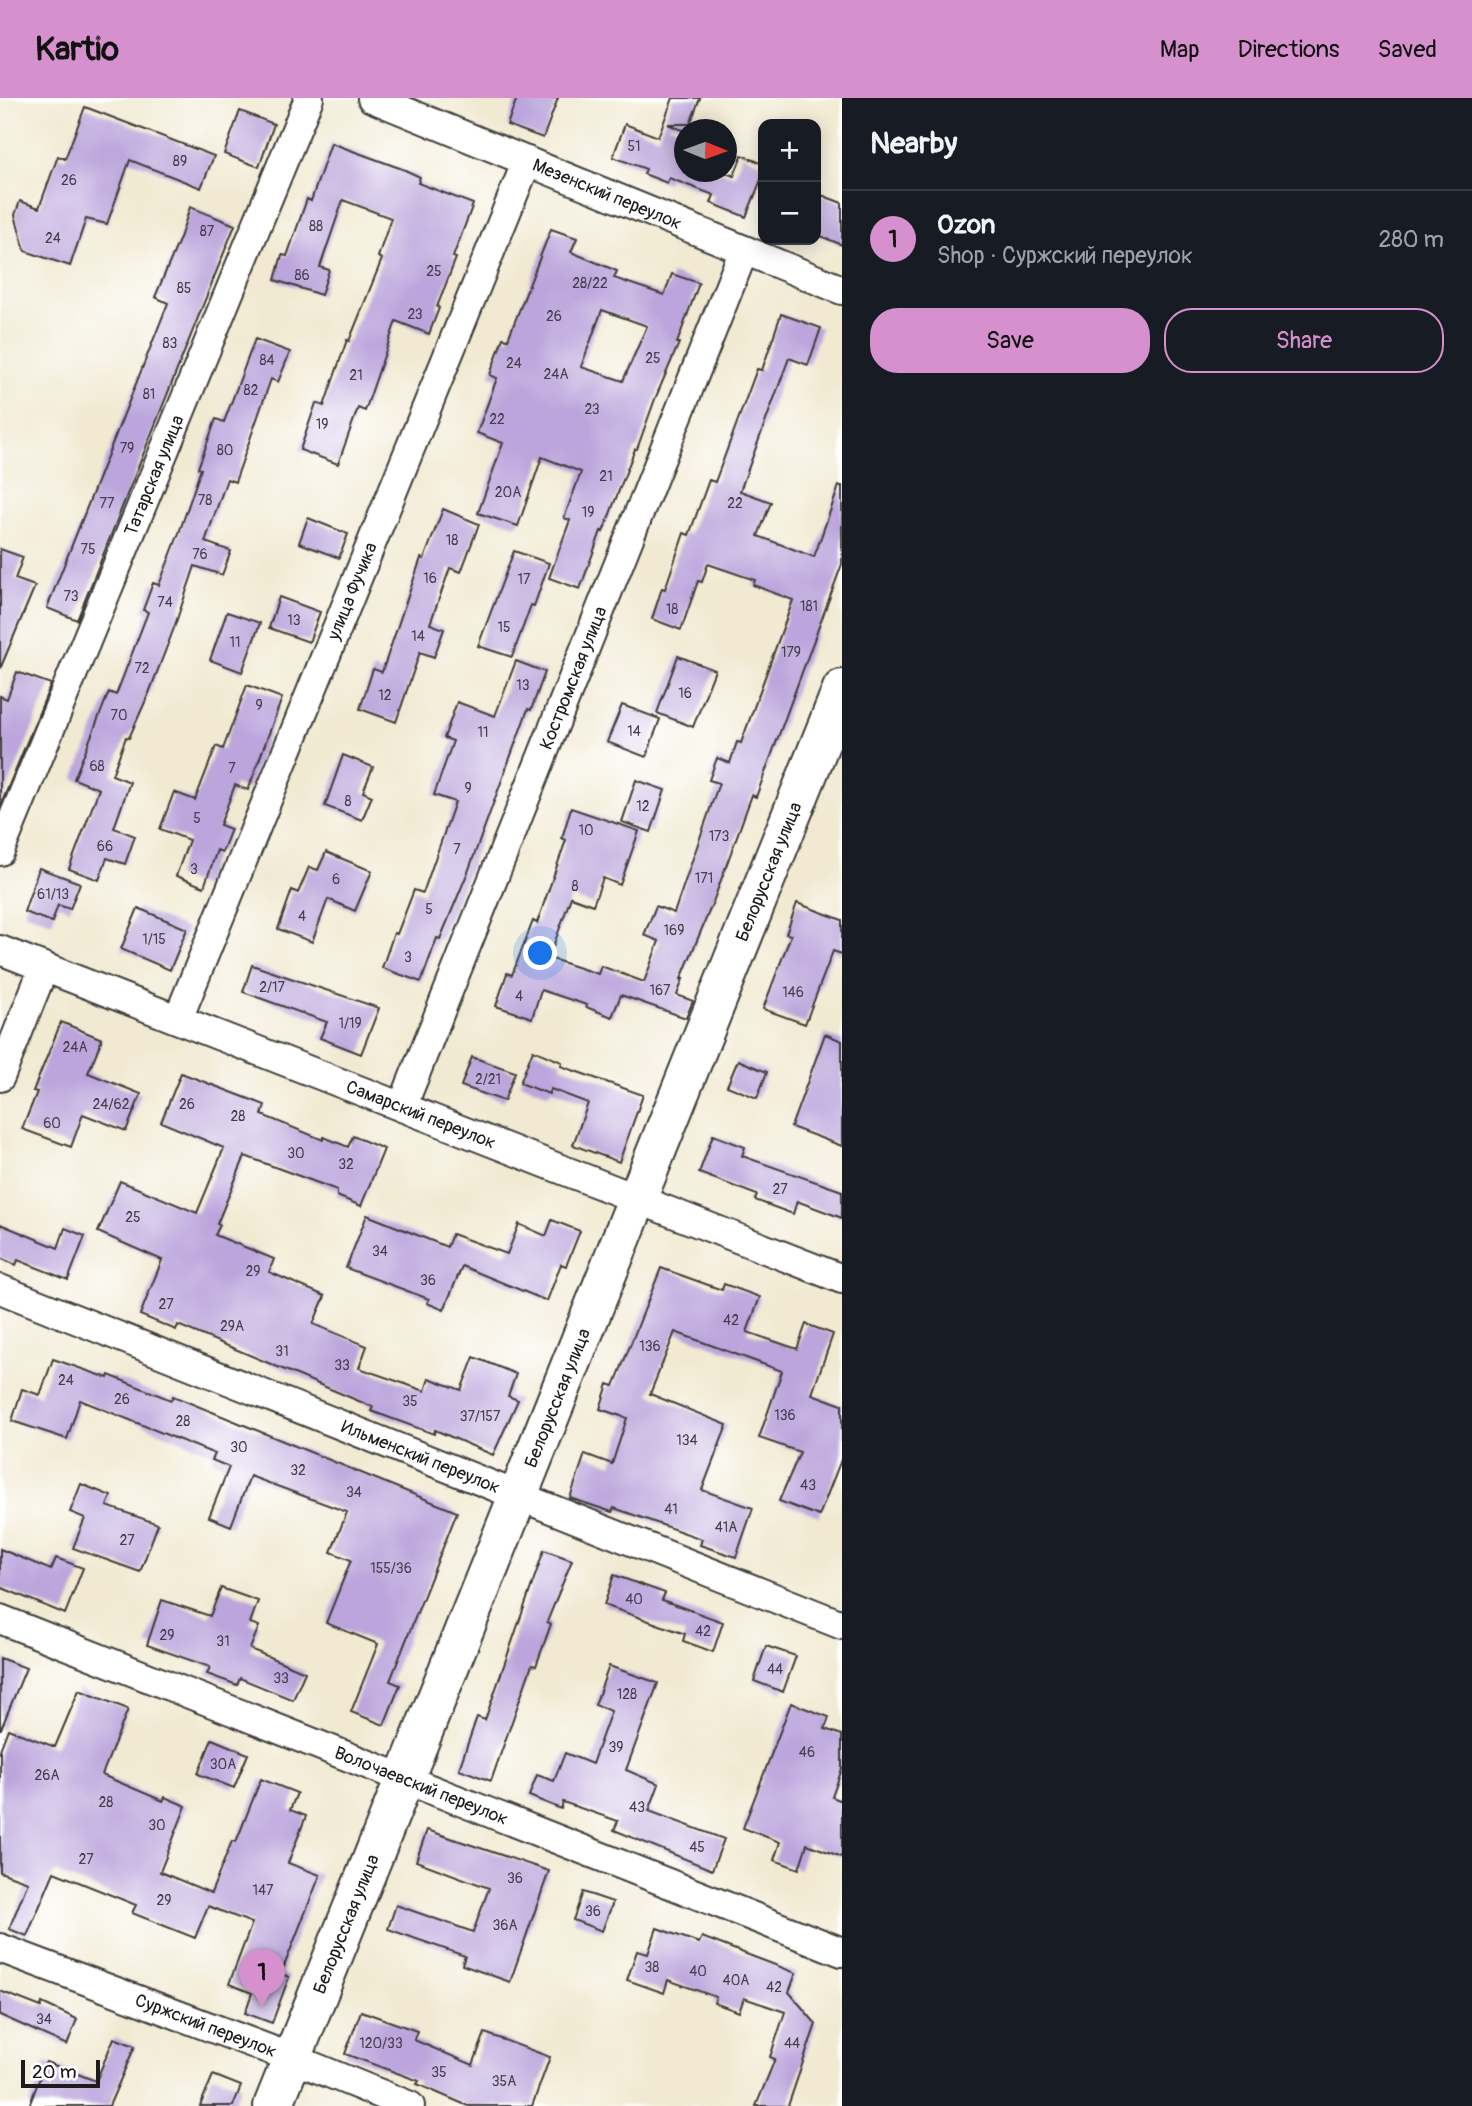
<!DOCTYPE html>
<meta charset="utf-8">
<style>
body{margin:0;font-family:Pangolin,sans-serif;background:#20242c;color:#f1f3f6}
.controls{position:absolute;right:21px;top:21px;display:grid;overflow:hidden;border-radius:14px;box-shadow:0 4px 18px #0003}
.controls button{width:63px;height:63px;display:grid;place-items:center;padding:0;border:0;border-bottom:2px solid #363941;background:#171b24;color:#f1f3f6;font:35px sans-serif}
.compass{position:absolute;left:674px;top:21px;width:63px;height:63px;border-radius:50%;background:#171b24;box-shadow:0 4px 18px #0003;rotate:91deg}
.scale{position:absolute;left:21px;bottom:18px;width:79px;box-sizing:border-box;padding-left:7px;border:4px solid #1c1c1c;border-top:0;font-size:19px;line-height:24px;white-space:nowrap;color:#1c1c1c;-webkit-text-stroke:5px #fff;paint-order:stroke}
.you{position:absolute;left:541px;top:856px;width:24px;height:24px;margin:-18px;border:5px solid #fff;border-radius:50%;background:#1a73e8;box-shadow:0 0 0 10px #1a73e833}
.badge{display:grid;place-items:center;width:46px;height:46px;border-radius:50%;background:#d690ce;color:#111;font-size:23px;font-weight:700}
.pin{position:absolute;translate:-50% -58px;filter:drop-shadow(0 2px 4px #0008)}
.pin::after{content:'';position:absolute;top:37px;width:24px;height:21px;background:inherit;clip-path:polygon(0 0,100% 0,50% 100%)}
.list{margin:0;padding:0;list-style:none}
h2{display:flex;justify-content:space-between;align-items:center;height:91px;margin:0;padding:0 28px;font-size:30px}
h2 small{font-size:23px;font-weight:400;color:#9ea1a6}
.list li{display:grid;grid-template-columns:46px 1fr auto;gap:21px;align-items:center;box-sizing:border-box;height:98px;padding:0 28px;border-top:2px solid #363941}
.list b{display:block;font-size:26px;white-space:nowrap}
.list p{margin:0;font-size:23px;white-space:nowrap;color:#9ea1a6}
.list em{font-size:23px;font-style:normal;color:#9ea1a6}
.actions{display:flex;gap:14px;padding:21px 28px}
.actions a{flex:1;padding:16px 0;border:2px solid #d690ce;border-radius:28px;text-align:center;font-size:24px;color:#d690ce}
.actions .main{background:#d690ce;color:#111}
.map{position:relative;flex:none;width:842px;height:2008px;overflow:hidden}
header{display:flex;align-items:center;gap:42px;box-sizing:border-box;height:98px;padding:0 35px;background:#d690ce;color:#111}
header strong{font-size:33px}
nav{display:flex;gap:38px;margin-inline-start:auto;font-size:24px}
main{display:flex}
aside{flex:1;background:#171b24}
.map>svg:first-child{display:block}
.building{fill:#bba5dc;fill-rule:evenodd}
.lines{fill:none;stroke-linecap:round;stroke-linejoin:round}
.minor-casing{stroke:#3c3b37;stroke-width:32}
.secondary-casing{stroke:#3c3b37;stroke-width:42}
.minor{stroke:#fff;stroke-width:28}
.secondary{stroke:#fff;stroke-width:38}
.labels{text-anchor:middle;stroke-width:5;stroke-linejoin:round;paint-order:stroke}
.number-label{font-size:14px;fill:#443e4c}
.street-label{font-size:18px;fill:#1c1c1c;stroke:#fff}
</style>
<header>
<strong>Kartio</strong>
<nav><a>Map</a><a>Directions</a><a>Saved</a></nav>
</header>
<main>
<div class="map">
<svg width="842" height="2008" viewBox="0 0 842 2008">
<rect width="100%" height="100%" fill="#fff"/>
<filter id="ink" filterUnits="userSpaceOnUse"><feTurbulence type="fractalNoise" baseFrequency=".0143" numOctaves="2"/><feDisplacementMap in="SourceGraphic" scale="14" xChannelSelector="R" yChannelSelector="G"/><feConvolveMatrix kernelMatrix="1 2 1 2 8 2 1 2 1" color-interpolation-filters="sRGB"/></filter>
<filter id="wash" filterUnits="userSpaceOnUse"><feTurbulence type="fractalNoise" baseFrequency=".00686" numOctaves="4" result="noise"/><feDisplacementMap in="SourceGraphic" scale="28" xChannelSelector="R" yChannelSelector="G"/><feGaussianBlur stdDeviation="1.57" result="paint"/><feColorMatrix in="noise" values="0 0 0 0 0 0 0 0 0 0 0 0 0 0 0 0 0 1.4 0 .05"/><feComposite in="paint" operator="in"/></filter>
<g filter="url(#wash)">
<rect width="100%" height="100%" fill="#f1e9d1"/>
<g id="blocks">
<path class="building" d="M 517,0 L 558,0 L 543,40 L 507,27 Z
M 673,0 L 700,0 L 690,26 L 668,26 L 684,33 L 684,74 L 723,74 L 734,78 L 742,57 L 763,66 L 763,77 L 746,119 L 711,105 L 714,97 L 669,80 L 667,85 L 644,76 L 646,71 L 613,59 L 625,26 L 658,39 Z
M 85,9 L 214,58 L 201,90 L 130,62 L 107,126 L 86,121 L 70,168 L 25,153 L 15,117 L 20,103 L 39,110 L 58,58 L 65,61 Z
M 240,13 L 274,26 L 259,69 L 224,56 Z
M 331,45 L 405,72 L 420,79 L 418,85 L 473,106 L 453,159 L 456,160 L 437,209 L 439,210 L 429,236 L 396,223 L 365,313 L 358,310 L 338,366 L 300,352 L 316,305 L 324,308 L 347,242 L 349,243 L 382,161 L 378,159 L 391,120 L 343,102 L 320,169 L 329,172 L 321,197 L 275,182 L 282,157 L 287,158 L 307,101 L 311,103 Z
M 816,95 L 842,105 L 842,147 L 816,136 Z
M 190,109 L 235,127 L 77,522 L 47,510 L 168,205 L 155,199 L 180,140 Z
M 551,131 L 577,140 L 571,154 L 617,173 L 614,180 L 664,197 L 672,176 L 699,185 L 677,245 L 679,245 L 655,301 L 637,351 L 635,351 L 603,434 L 601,433 L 580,491 L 549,480 L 570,422 L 564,420 L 581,374 L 542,359 L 518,428 L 478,415 L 503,345 L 477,335 L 497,280 L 490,277 L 503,240 L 508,241 ZM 602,212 L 647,228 L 623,283 L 581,269 Z
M 781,216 L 821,230 L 808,267 L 789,260 L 740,393 L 771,404 L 758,438 L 814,459 L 839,388 L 842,388 L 842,466 L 756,699 L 752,697 L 713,804 L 681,881 L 683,881 L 677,897 L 693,903 L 686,920 L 621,897 L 612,919 L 586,909 L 587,907 L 541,892 L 532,920 L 496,908 L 507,875 L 512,877 L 533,823 L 537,825 L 566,742 L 562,740 L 571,710 L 639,733 L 620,787 L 603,780 L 593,807 L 571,799 L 549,860 L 598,876 L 601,868 L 644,884 L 659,843 L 644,837 L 656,808 L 674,815 L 719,685 L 709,682 L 717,660 L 730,665 L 737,644 L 741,645 L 793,502 L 753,487 L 755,482 L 708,466 L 702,484 L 698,483 L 681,532 L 652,521 L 662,490 L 665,491 L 684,435 L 689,437 L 709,382 L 715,384 L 757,271 L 762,272 Z
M 255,241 L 290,254 L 278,284 L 271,281 L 235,384 L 227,381 L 205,444 L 231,453 L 222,477 L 195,468 L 174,530 L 149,595 L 129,640 L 126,639 L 112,677 L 130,684 L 114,730 L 135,738 L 125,766 L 107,760 L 99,782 L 69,771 L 99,691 L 74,681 L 109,594 L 116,597 L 148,514 L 143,512 L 153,485 L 159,487 L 179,435 L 201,371 L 198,370 L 216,321 L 224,324 Z
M 443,411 L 479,426 L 461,474 L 450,470 L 430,526 L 444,531 L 434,559 L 420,554 L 396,624 L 360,611 L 373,571 L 382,574 L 421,460 L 424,461 Z
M 308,420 L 348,436 L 339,460 L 299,445 Z
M 0,451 L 23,459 L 15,481 L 35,488 L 0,571 Z
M 514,453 L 549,465 L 534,508 L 531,507 L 512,559 L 478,548 Z
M 279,499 L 320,514 L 309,544 L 269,530 Z
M 227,514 L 260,525 L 242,574 L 210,562 Z
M 678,558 L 715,572 L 693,629 L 657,615 Z
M 516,563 L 545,574 L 531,612 L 528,611 L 468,774 L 440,841 L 437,840 L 421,884 L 382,870 L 394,835 L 397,836 L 414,792 L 423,795 L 455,704 L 434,697 L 453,643 L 444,640 L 457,604 L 495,618 Z
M 17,574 L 51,586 L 0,709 L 0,598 L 7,601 Z
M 247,587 L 282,600 L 248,692 L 235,687 L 220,727 L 231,731 L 222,754 L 217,752 L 204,789 L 176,778 L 189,742 L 160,731 L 174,694 L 195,702 L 216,648 L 223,651 Z
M 622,607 L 660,621 L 646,659 L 607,644 Z
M 343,657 L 373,669 L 363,694 L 372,698 L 362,722 L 325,708 Z
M 636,682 L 665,692 L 651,734 L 622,724 Z
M 326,754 L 372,773 L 355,813 L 328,801 L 312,844 L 278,831 L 292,792 L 298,795 L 309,769 L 318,772 Z
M 39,770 L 80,785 L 70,811 L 58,807 L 52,824 L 24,814 Z
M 797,805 L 842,822 L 842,856 L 833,853 L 805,926 L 763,911 L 791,837 L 786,836 Z
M 138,810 L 187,831 L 170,872 L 121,851 Z
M 252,867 L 379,910 L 361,956 L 320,940 L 327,924 L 243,894 Z
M 61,924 L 102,941 L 88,975 L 141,996 L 126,1033 L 83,1016 L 71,1049 L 22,1031 L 37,994 L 33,993 Z
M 825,936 L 842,943 L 842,1048 L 791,1029 Z
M 533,952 L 562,964 L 561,968 L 643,997 L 619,1064 L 573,1047 L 588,1005 L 551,991 L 549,996 L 520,985 Z
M 472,959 L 515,974 L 504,1003 L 461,988 Z
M 738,962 L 767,974 L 757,1000 L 727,988 Z
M 181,975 L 265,1007 L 262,1017 L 323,1042 L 324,1039 L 348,1049 L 353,1038 L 384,1051 L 361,1108 L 337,1098 L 337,1092 L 245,1058 L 217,1126 L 220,1127 L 215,1137 L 274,1161 L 269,1174 L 325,1198 L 313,1226 L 367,1248 L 359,1270 L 425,1293 L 429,1280 L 461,1292 L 474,1259 L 516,1276 L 508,1298 L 518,1302 L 493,1357 L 435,1332 L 434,1336 L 371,1313 L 373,1309 L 178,1227 L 176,1232 L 140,1217 L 162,1162 L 98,1134 L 120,1083 L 197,1115 L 224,1050 L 161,1024 Z
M 713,1037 L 745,1049 L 742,1058 L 842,1093 L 842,1120 L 797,1103 L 793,1116 L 755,1102 L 757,1097 L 699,1075 Z
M 367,1117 L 447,1149 L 452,1136 L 507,1156 L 519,1126 L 546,1138 L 552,1122 L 580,1133 L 566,1168 L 561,1166 L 547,1203 L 462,1168 L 444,1212 L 427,1205 L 429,1201 L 346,1170 Z
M 0,1126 L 58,1150 L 65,1130 L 85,1138 L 68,1182 L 18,1162 L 16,1167 L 0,1160 Z
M 661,1170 L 722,1192 L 724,1186 L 760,1199 L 747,1234 L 797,1251 L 806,1226 L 833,1236 L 812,1296 L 842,1307 L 842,1359 L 819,1418 L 779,1403 L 800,1354 L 759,1340 L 782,1273 L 675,1234 L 650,1296 L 727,1327 L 702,1392 L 753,1410 L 736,1459 L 700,1447 L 702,1441 L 614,1410 L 612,1414 L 570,1400 L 585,1356 L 612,1366 L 627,1320 L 600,1311 L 608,1286 L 614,1288 Z
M 53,1261 L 108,1280 L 109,1277 L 171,1302 L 173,1298 L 457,1414 L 390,1583 L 400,1587 L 384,1627 L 351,1614 L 378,1546 L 326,1525 L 351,1462 L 331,1454 L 347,1414 L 250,1378 L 231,1428 L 209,1419 L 229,1369 L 212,1362 L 215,1356 L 80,1302 L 67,1341 L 12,1323 L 22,1291 L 40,1297 Z
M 81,1386 L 111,1398 L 107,1408 L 158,1426 L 140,1474 L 73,1450 L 85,1420 L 70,1414 Z
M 0,1451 L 51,1472 L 56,1460 L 83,1470 L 65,1516 L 0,1489 Z
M 544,1452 L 572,1462 L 547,1524 L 551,1526 L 536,1568 L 532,1567 L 491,1683 L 459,1671 L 477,1619 L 485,1622 Z
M 614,1477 L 665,1495 L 662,1502 L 723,1524 L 713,1554 L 683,1543 L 685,1536 L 604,1507 Z
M 221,1490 L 258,1503 L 250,1525 L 259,1528 L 250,1551 L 305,1574 L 293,1602 L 240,1580 L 237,1587 L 207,1576 L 210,1569 L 147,1547 L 162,1502 L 210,1518 Z
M 766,1548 L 796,1558 L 783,1594 L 754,1583 Z
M 0,1560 L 26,1570 L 1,1631 L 0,1631 Z
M 609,1568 L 658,1585 L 626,1672 L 659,1686 L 649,1713 L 724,1741 L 712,1772 L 614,1732 L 618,1723 L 563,1704 L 561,1711 L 529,1698 L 537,1677 L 554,1683 L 565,1655 L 592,1666 L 611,1613 L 595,1607 Z
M 79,1592 L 128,1611 L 102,1677 L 163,1703 L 165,1699 L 186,1708 L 160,1774 L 211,1795 L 232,1743 L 236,1744 L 261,1681 L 297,1695 L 290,1712 L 306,1718 L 288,1765 L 320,1777 L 281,1876 L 289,1879 L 272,1925 L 245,1915 L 252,1895 L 229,1886 L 252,1825 L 208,1808 L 195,1840 L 132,1815 L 136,1807 L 54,1774 L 27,1838 L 9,1831 L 28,1784 L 0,1774 L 0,1652 L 8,1631 L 55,1649 Z
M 791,1605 L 829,1619 L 825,1631 L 842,1637 L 842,1671 L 832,1699 L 842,1703 L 842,1759 L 807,1746 L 799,1771 L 774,1762 L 780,1744 L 743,1730 Z
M 212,1641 L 248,1656 L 234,1690 L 198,1676 Z
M 427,1732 L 549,1773 L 510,1884 L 462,1867 L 465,1858 L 388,1831 L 396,1807 L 473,1834 L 489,1790 L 416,1763 Z
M 583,1794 L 613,1804 L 602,1833 L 573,1822 Z
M 657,1830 L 699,1845 L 702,1839 L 796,1875 L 789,1894 L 816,1926 L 788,2008 L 756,2008 L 775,1961 L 770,1959 L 785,1914 L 744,1900 L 739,1914 L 714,1905 L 716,1899 L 668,1882 L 664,1895 L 627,1882 L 637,1853 L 648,1856 Z
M 0,1893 L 41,1909 L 42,1905 L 77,1921 L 67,1947 L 0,1917 Z
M 361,1913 L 417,1933 L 414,1942 L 473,1967 L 485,1935 L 550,1959 L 532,2008 L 468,2008 L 417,1986 L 419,1983 L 345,1956 Z
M 114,1940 L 135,1948 L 109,2008 L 29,2008 L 46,1964 L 96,1983 Z
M 213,1977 L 241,1988 L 233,2008 L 200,2008 Z"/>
</g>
</g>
<g filter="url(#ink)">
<use href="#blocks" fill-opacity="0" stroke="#3c3b37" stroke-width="2"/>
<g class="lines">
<g class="minor-casing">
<g id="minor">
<path id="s1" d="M 372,0 L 842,192"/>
<path id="s2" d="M 0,753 L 309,0"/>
<path id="s3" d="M 0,852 L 842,1181"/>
<path id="s4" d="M 178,921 L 527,63"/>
<path d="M 0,979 L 44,869"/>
<path id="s5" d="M 402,1009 L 744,152"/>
<path id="s6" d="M 0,1191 L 842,1527"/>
<path id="s7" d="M 0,1521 L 842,1854"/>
<path id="s8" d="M 0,1850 L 292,1960 L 410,2008"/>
</g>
</g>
<g class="secondary-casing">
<g id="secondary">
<path id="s9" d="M 273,2008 L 842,591"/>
</g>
</g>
<use href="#minor" class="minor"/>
<use href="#secondary" class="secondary"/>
</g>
</g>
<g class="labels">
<g class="number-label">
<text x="634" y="53">51</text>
<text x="180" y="68">89</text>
<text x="69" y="87">26</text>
<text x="316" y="133">88</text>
<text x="207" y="138">87</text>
<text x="53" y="145">24</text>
<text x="434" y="178">25</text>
<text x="302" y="182">86</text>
<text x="590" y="190">28/22</text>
<text x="184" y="195">85</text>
<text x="415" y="221">23</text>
<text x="554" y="223">26</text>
<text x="170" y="250">83</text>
<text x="653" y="265">25</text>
<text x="267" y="267">84</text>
<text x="514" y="270">24</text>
<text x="556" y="281">24А</text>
<text x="356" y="282">21</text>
<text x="251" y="297">82</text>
<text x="149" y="301">81</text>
<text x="592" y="316">23</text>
<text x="497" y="326">22</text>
<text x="322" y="331">19</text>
<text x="127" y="355">79</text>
<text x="225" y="357">80</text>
<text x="606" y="383">21</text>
<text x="508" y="399">20А</text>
<text x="205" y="407">78</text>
<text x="107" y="410">77</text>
<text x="735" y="410">22</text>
<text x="588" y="419">19</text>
<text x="452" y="447">18</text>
<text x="88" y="456">75</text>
<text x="200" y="461">76</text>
<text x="430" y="485">16</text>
<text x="524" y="486">17</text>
<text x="71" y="503">73</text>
<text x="165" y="509">74</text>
<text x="809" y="513">181</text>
<text x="672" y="516">18</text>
<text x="294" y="527">13</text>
<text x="504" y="534">15</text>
<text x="418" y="543">14</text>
<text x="235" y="549">11</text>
<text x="791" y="559">179</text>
<text x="142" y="575">72</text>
<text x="523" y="592">13</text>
<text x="685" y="600">16</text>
<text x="385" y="602">12</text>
<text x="259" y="612">9</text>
<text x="119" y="622">70</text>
<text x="634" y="638">14</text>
<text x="483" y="639">11</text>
<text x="97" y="673">68</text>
<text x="232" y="675">7</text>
<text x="468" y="695">9</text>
<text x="348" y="708">8</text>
<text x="643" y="713">12</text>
<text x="197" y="725">5</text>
<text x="586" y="737">10</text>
<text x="719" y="743">173</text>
<text x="105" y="753">66</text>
<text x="457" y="756">7</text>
<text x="194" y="776">3</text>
<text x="704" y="785">171</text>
<text x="336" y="786">6</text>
<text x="575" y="793">8</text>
<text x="53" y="801">61/13</text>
<text x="429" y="816">5</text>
<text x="302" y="823">4</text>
<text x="674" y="837">169</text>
<text x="154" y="846">1/15</text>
<text x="408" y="864">3</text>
<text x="272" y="894">2/17</text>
<text x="660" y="897">167</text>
<text x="793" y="899">146</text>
<text x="519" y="903">4</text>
<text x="350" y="930">1/19</text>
<text x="75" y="954">24А</text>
<text x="488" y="986">2/21</text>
<text x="111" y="1011">24/62</text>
<text x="187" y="1011">26</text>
<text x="238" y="1023">28</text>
<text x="52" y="1030">60</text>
<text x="296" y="1060">30</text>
<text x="346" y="1071">32</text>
<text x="780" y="1096">27</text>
<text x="133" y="1124">25</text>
<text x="380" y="1158">34</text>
<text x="253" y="1178">29</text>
<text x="428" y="1187">36</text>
<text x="166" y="1211">27</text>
<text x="731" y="1227">42</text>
<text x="232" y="1233">29А</text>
<text x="650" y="1253">136</text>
<text x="282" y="1258">31</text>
<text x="342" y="1272">33</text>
<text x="66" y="1287">24</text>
<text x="122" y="1306">26</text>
<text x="410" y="1308">35</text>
<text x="785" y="1322">136</text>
<text x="480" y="1323">37/157</text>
<text x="183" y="1328">28</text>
<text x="687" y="1347">134</text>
<text x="239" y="1354">30</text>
<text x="298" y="1377">32</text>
<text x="808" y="1392">43</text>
<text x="354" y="1399">34</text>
<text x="671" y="1416">41</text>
<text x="726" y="1434">41А</text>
<text x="127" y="1447">27</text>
<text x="391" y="1475">155/36</text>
<text x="634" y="1506">40</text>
<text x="703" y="1538">42</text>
<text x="167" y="1542">29</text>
<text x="223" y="1548">31</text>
<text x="775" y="1576">44</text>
<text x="281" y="1585">33</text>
<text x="627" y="1601">128</text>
<text x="616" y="1654">39</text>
<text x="807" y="1659">46</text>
<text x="223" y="1671">30А</text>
<text x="47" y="1682">26А</text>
<text x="106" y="1709">28</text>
<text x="637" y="1714">43</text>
<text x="157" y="1732">30</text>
<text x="697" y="1754">45</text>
<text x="86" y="1766">27</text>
<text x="515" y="1785">36</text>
<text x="263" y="1797">147</text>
<text x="164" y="1807">29</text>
<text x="593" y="1818">36</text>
<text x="505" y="1832">36А</text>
<text x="652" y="1874">38</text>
<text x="698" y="1878">40</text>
<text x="736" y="1887">40А</text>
<text x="774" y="1894">42</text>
<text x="44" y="1926">34</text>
<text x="381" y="1950">120/33</text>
<text x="792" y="1950">44</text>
<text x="439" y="1979">35</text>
<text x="504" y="1988">35А</text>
</g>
<g class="street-label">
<text dy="6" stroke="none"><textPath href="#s1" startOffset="254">Мезенский переулок</textPath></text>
<text dy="6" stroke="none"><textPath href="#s2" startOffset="406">Татарская улица</textPath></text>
<text dy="6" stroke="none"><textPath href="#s4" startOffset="462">улица Фучика</textPath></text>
<text dy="6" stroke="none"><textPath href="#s5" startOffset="462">Костромская улица</textPath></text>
<text dy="6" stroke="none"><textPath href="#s9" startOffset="1330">Белорусская улица</textPath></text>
<text dy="6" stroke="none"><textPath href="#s3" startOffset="452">Самарский переулок</textPath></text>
<text dy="6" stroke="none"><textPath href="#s9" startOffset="763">Белорусская улица</textPath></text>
<text dy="6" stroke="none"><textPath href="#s6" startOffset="453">Ильменский переулок</textPath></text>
<text dy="6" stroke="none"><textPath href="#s7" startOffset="453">Волочаевский переулок</textPath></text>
<text dy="6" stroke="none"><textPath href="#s9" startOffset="196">Белорусская улица</textPath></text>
<text dy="6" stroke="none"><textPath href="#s8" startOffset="220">Суржский переулок</textPath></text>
</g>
</g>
</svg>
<div class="controls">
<button>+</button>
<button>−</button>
</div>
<svg class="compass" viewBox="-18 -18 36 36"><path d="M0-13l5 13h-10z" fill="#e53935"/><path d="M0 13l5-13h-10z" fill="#9ea1a6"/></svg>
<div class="scale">20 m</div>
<div class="you"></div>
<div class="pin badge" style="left:262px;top:1909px">1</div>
</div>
<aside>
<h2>Nearby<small></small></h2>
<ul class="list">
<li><span class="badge">1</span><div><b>Ozon</b><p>Shop · Суржский переулок</p></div><em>280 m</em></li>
</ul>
<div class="actions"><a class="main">Save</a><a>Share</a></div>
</aside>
</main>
